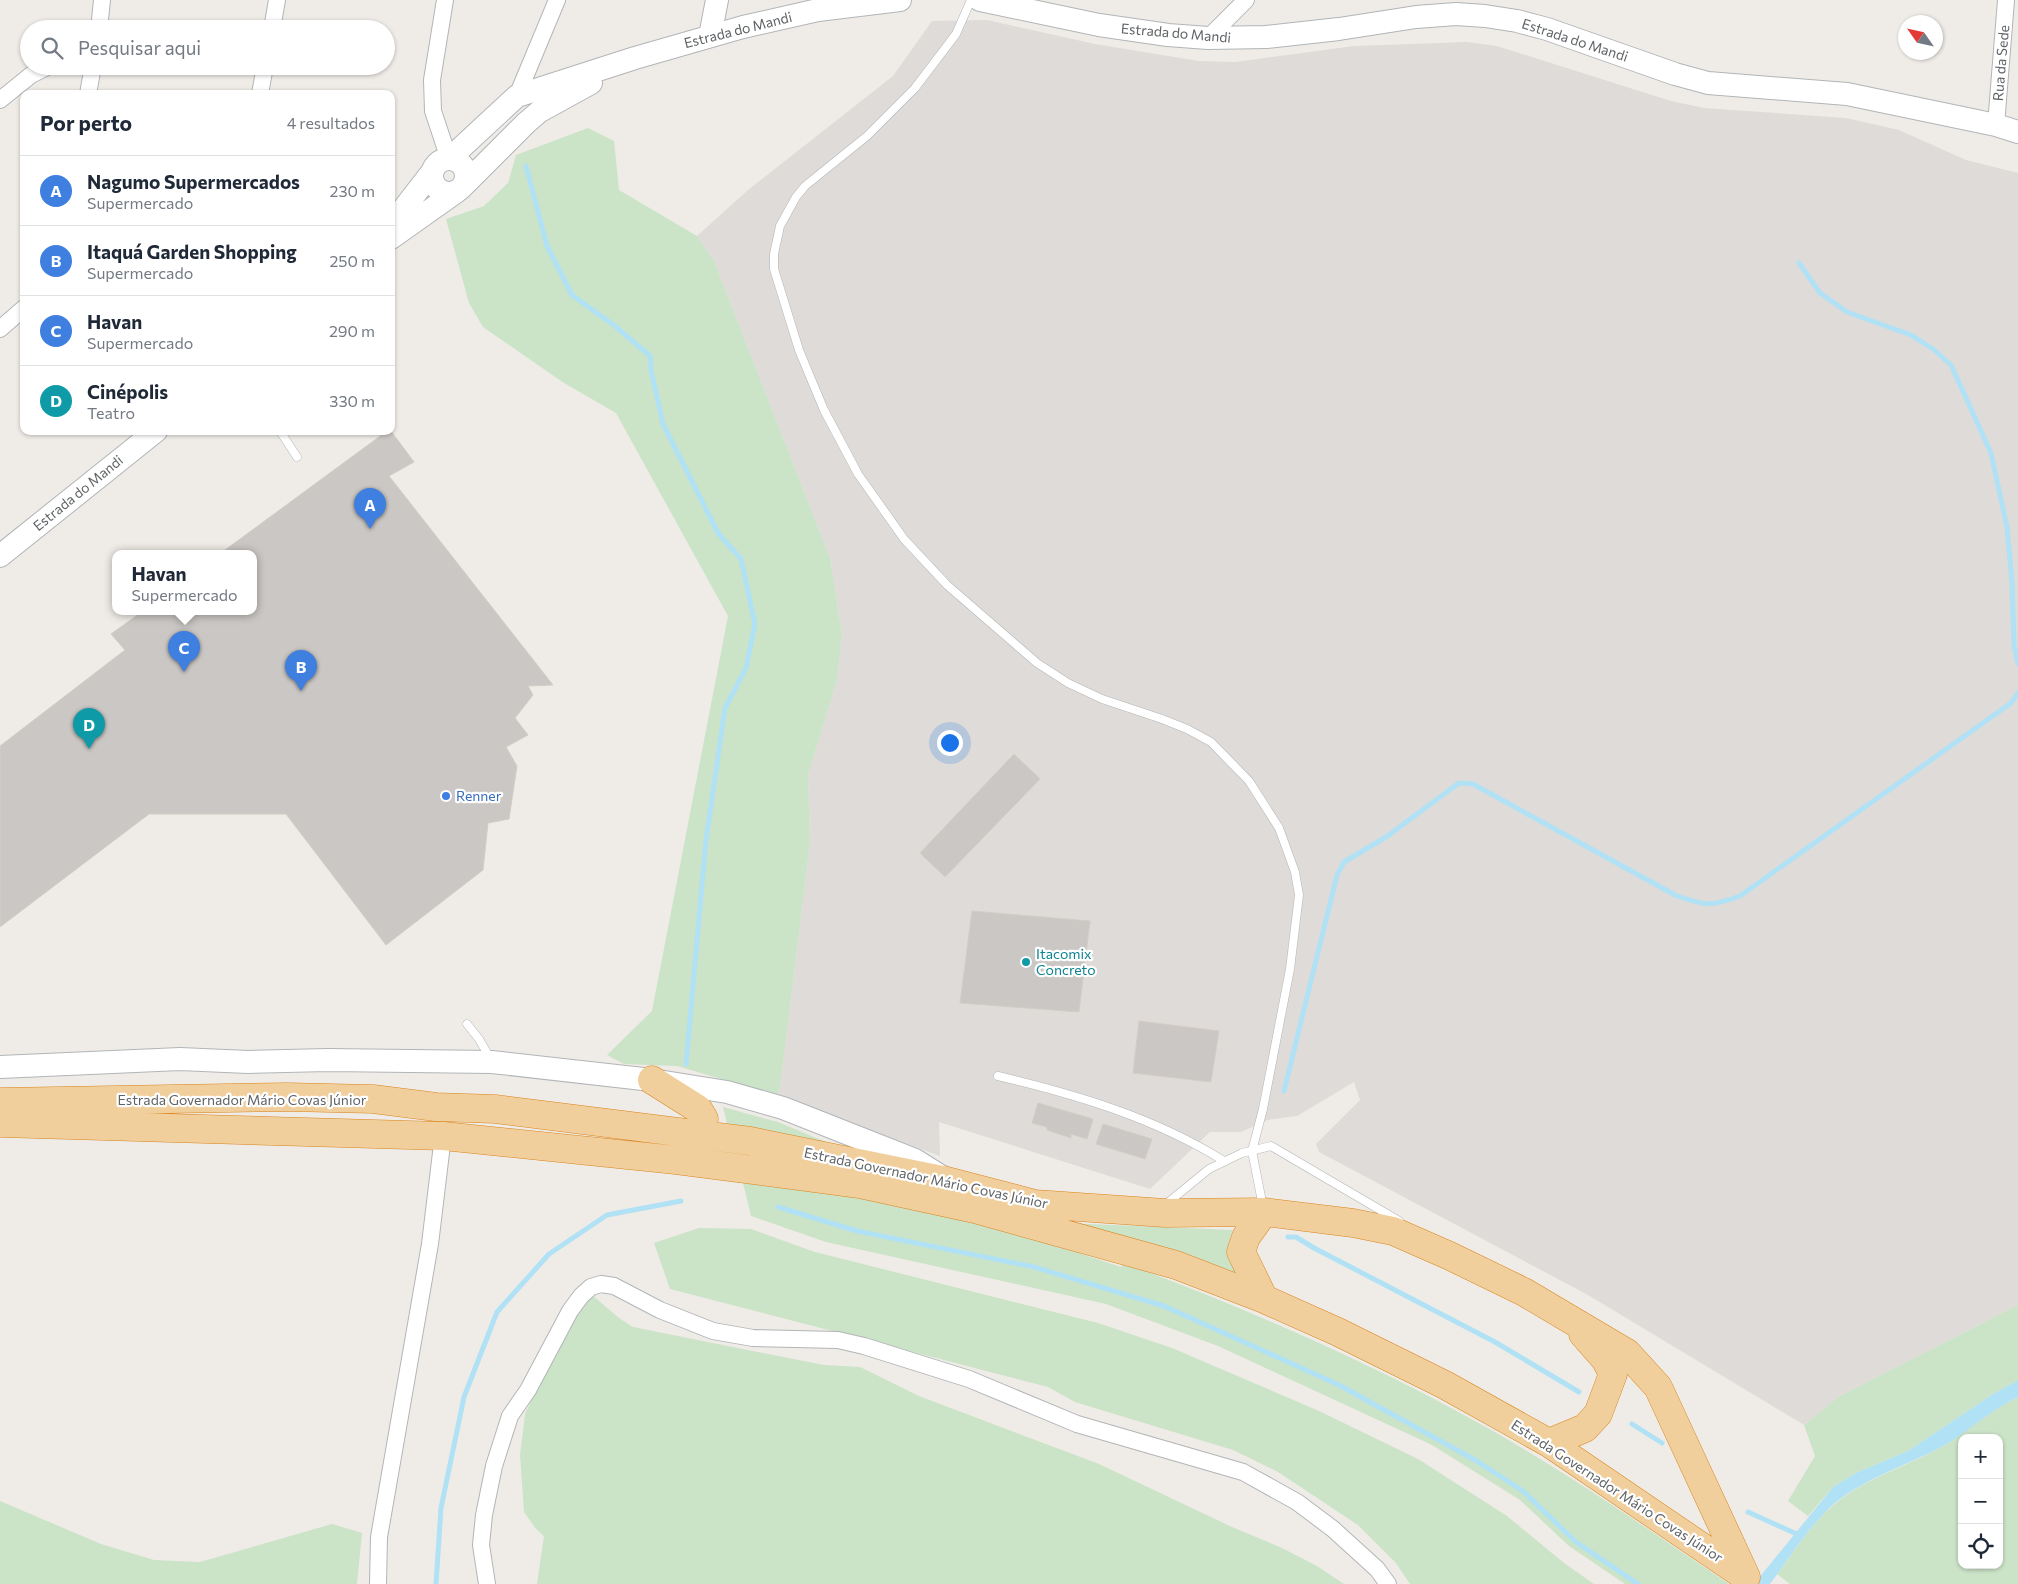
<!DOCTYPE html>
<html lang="pt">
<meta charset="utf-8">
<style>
body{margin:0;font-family:Commissioner,sans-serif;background:#f6f6f7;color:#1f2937}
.controls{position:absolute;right:15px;bottom:15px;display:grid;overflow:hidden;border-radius:10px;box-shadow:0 1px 4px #0004}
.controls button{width:45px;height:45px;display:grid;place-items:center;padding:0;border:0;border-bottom:1px solid #e0e1e3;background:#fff;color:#1f2937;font:25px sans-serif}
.compass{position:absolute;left:1898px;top:15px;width:45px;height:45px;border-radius:50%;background:#fff;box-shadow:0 1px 4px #0004;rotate:304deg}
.you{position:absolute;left:949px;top:742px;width:18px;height:18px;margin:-12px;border:4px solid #fff;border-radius:50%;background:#1a73e8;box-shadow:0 0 0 8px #1a73e833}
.badge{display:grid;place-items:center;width:32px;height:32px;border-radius:50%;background:#1a73e8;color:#fff;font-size:16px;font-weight:700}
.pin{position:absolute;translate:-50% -41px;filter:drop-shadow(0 1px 2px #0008)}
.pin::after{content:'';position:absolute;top:26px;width:18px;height:15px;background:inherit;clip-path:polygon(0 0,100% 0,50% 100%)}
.popup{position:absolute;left:112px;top:550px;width:145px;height:65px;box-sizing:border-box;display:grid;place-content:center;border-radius:10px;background:#fff;filter:drop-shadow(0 1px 4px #0005);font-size:16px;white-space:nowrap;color:#747a83}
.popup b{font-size:19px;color:#1f2937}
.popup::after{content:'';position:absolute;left:50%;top:100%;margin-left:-10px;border:10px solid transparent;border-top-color:#fff}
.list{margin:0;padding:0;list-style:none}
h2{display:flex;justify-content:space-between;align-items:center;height:65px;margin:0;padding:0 20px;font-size:21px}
h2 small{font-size:16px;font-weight:400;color:#747a83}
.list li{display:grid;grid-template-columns:32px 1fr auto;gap:15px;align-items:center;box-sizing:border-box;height:70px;padding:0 20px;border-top:1px solid #e0e1e3}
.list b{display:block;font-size:19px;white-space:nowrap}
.list p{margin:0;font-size:16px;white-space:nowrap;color:#747a83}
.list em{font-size:16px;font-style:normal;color:#747a83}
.icon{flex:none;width:28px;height:28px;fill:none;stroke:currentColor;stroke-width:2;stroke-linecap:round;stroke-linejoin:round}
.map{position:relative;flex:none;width:2018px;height:1584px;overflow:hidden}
.search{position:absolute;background:#fff;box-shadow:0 1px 4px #0004;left:20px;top:20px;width:375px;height:55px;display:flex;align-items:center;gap:12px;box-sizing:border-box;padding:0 18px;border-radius:28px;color:#747a83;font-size:19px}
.panel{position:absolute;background:#fff;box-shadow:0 1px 4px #0004;left:20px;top:90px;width:375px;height:345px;border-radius:10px}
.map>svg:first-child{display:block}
.industrial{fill:#dedbd9}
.green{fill:#cbe3c7;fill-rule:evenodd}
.water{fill:#b1e1f5}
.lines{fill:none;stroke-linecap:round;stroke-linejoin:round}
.stream{stroke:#b1e1f5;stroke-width:5}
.building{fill:#cac7c4;stroke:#d3cdc6}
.lane-casing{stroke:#b2b5b7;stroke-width:9}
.street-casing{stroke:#b2b5b7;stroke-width:18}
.secondary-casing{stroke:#b1b5b8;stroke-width:24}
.highway-casing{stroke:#da841c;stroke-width:29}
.lane{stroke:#fff;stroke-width:8}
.street{stroke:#fff;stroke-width:16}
.secondary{stroke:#fff;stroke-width:22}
.highway{stroke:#f1cf9c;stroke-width:28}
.shop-dot{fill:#3f7fe0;stroke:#fff;stroke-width:2}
.culture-dot{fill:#0f9aa8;stroke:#fff;stroke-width:2}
.labels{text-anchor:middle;stroke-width:4.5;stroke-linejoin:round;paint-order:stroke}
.street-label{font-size:14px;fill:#5f6365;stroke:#fff}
.shop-label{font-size:14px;fill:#366cbe;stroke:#fff;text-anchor:start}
.culture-label{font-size:14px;fill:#0d838f;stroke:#fff;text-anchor:start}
</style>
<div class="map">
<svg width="2018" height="1584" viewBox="0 0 2018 1584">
<rect width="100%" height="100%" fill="#efece7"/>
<path class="industrial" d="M 987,20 L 1095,44 L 1199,61 L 1235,62 L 1354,46 L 1467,42 L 1497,46 L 1671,101 L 1704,108 L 1846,118 L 1899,130 L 1966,160 L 2018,173 L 2018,1305 L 1838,1397 L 1804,1425 L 1588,1295 L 1319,1152 L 1316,1144 L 1360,1100 L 1354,1082 L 1297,1116 L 1267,1120 L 1241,1132 L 1210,1132 L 1150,1189 L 939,1122 L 940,1156 L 776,1095 L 780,1088 L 810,843 L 808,775 L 837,680 L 842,634 L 830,558 L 714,261 L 697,236 L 748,190 L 893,76 L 932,21 Z"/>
<path class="green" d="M 588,128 L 614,141 L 619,190 L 697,236 L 714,261 L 830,558 L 842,634 L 837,680 L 808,775 L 810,843 L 780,1088 L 776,1095 L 677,1066 L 624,1064 L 607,1055 L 652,1011 L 728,616 L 616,413 L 564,383 L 483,327 L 469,303 L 446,219 L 484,206 L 508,183 L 516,155 Z
M 723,1107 L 778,1122 L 831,1144 L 728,1127 Z
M 743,1183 L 881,1200 L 1018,1233 L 1121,1267 L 1124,1263 C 1240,1306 1353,1355 1462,1414 C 1555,1464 1642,1525 1729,1584 L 1625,1584 L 1569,1546 L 1520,1500 L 1432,1445 L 1218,1346 L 1106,1304 L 826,1242 L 751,1216 Z
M 1066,1223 L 1232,1230 L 1231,1240 L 1236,1279 Z
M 699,1228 L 751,1229 L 815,1252 L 1098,1323 L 1172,1348 L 1319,1411 L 1418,1459 L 1507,1516 L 1564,1563 L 1594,1584 L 1410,1584 L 1396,1563 L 1358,1525 L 1278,1472 L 1233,1450 L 1075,1402 L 1048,1387 L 670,1289 L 654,1243 Z
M 592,1295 L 619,1318 L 633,1327 L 768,1354 L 824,1365 L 860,1367 L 919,1396 L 1099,1464 L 1232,1527 L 1282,1548 L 1317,1566 L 1344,1584 L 537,1584 L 544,1536 L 536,1529 L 524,1512 L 520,1455 L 525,1414 L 570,1316 Z
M 2018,1305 L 2018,1380 L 1993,1394 L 1908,1451 L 1856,1473 L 1833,1487 L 1808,1516 L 1788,1501 L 1815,1456 L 1804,1425 L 1838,1397 Z
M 2018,1397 L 2018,1584 L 1790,1584 L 1777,1574 C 1795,1551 1812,1522 1835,1504 C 1867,1477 1909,1466 1945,1445 C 1970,1429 1991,1410 2018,1397 ZM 1962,1438 L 1999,1438 L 1999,1565 L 1962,1565 Z
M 0,1501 L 101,1544 L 154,1560 L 200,1562 L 332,1524 L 362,1533 L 357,1584 L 0,1584 Z"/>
<path class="water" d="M 2018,1380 L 2018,1397 C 1991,1410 1970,1430 1945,1445 C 1909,1465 1866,1477 1834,1504 C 1809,1526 1790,1557 1770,1584 L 1754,1584 L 1833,1487 L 1856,1473 L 1908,1451 L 1993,1394 Z"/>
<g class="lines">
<path class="stream" d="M 526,166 L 547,246 L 572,295 L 615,326 L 650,356 L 651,370 L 663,424 L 718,533 L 741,559 L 755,624 L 746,668 L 725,708 L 706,840 L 686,1064
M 1799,263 L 1820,293 L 1847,312 L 1911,335 L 1933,349 L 1951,365 L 1991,453 L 2007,527 L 2012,582 L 2014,645 L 2018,664
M 1284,1091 L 1337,875 L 1344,862 L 1386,837 L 1459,783 L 1473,784 L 1675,895 C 1705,906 1710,907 1740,896 L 2011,703 L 2018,693
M 778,1207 L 857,1231 L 1034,1267 L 1164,1306 L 1339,1385 L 1475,1460 L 1523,1491 L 1576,1542 L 1638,1584
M 1288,1237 L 1296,1237 L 1314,1248 L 1495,1342 L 1579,1392
M 1632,1424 L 1662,1443
M 1748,1512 L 1799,1535
M 436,1584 L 441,1508 L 464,1397 L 497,1312 L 549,1254 L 607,1215 L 681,1201"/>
</g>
<path class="building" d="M 387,431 L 391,431 L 414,462 L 389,476 L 553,685 L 528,686 L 533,695 L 515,718 L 528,735 L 506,747 L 517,766 L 509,819 L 488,823 L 483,870 L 386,945 L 286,814 L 149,814 L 0,927 L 0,746 L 125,650 L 111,634 L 143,611 L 253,611 L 253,553 L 221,553 Z
M 1014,754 L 1040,779 L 945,877 L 920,853 Z
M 972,911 L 1090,921 L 1079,1012 L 960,1003 Z
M 1139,1021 L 1219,1031 L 1211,1082 L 1133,1073 Z
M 1038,1103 L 1093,1119 L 1087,1139 L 1071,1134 L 1071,1138 L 1047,1130 L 1047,1127 L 1032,1123 Z
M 1103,1124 L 1152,1139 L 1145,1159 L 1096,1144 Z"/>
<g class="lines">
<g class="lane-casing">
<path id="lane" d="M 971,0 L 956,34 L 915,88 L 867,136 L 805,186 L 796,197 L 780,226 L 774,254 L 774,269 L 799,350 L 824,410 L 858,474 L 904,539 L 947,585 L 1037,663 L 1068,683 L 1102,699 L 1162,719 L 1187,729 L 1211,742 L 1249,781 L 1279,828 L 1295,872 L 1299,895 L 1290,969 L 1263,1109 L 1252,1151 L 1263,1207
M 280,431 L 297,457
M 467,1024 L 479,1039 L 490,1058
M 998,1076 C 1078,1095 1155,1118 1224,1161
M 1165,1205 L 1209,1169 L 1242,1153 L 1271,1146 L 1399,1221"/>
</g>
<g class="street-casing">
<path id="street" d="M 445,0 L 432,80 L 433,111 L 449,159
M 99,29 L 102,0
M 272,29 L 277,0
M 1208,38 L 1246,0
M 88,94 L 93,66
M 260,94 L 265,66
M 517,96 L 557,0
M 0,100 L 31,75 L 49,66
M 1996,125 L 2006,0
M 0,329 L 24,308
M 378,1584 L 379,1537 L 430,1244 L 443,1136
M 487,1584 L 481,1545 L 484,1515 L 494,1466 L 510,1416 L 528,1390 L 570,1311 L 581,1296 L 591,1287 L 601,1284 L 614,1286 L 660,1310 L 713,1331 L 753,1338 L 838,1340 L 864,1346 L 969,1379 L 1077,1424 L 1243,1472 L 1297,1502 L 1333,1529 L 1377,1569 L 1388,1584"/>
</g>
<g class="secondary-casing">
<path id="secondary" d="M 980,0 L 1099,25 L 1168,35 L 1208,38 L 1266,37 L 1339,29 L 1416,17 L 1456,14 L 1485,16 L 1517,21 L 1547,29 L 1675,74 L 1708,83 L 1847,94 L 1996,125 L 2018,132
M 710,36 L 717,0
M432 176a17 17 0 1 1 34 0a17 17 0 1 1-34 0Z
M 449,159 L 517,96 L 635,58 L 743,27 L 818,10 L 900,0
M 464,185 L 526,123 L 540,111 L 591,83
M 391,225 L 432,172
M 391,238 L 456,192
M 0,556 L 156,431
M 0,1067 L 180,1059 L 248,1062 L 328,1060 L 492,1062 L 652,1080 L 727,1092 L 783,1108 L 915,1160 L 942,1177"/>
</g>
<g class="highway-casing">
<path id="highway" d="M 652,1080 L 698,1109 L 704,1119 L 700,1135 L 688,1148
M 0,1102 L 287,1097 L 373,1099 L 436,1107 L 495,1109 L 750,1141 L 947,1181 L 1035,1204 L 1165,1213 L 1264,1212 L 1353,1223 L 1393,1231 L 1450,1256 L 1524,1292 L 1627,1353 L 1658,1387 L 1746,1577
M 0,1123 L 443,1136 L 676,1160 L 860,1184 L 975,1209 L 1176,1265 L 1264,1299 L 1338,1332 L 1445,1385 L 1549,1443 L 1746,1577
M 1264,1299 L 1241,1252 L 1246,1237 L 1264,1212
M 1549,1443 L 1585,1428 L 1598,1414 L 1613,1374 L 1605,1359 L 1583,1334"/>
</g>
<use href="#lane" class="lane"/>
<use href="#street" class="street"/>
<use href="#secondary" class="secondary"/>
<use href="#highway" class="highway"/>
</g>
<circle class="shop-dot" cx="446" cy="796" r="5"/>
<circle class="culture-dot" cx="1026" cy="962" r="5"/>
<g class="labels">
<g class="street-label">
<text transform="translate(738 30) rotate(-14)" y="5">Estrada do Mandi</text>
<text transform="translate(1176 33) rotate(5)" y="5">Estrada do Mandi</text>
<text transform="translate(1575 40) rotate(18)" y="5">Estrada do Mandi</text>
<text transform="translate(2001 63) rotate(-85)" y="5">Rua da Sede</text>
<text transform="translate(78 493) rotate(-39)" y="5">Estrada do Mandi</text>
<text x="242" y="1105">Estrada Governador Mário Covas Júnior</text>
<text transform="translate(926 1178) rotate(12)" y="5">Estrada Governador Mário Covas Júnior</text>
<text transform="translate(1617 1491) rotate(33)" y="5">Estrada Governador Mário Covas Júnior</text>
</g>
<g class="shop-label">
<text x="456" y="801">Renner</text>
</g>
<g class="culture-label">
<text x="1036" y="959">Itacomix<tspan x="1036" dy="16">Concreto</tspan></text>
</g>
</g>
</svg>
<div class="controls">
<button>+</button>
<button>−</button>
<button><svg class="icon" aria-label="locate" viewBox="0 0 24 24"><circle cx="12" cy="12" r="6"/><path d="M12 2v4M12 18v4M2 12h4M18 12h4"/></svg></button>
</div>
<svg class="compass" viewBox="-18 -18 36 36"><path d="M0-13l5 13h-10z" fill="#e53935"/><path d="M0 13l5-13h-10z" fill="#747a83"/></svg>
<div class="you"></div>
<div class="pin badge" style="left:370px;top:529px;background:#3f7fe0">A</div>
<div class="pin badge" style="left:301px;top:691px;background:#3f7fe0">B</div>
<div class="pin badge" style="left:184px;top:672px;background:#3f7fe0">C</div>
<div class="popup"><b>Havan</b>Supermercado</div>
<div class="pin badge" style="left:89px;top:749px;background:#0f9aa8">D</div>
<div class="search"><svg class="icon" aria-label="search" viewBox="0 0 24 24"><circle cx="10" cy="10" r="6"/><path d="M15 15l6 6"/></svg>Pesquisar aqui</div>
<section class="panel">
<h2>Por perto<small>4 resultados</small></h2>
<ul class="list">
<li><span class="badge" style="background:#3f7fe0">A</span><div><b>Nagumo Supermercados</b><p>Supermercado</p></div><em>230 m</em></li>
<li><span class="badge" style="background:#3f7fe0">B</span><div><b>Itaquá Garden Shopping</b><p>Supermercado</p></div><em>250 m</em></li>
<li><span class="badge" style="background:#3f7fe0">C</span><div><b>Havan</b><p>Supermercado</p></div><em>290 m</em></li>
<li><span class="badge" style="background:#0f9aa8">D</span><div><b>Cinépolis</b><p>Teatro</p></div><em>330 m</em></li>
</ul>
</section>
</div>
